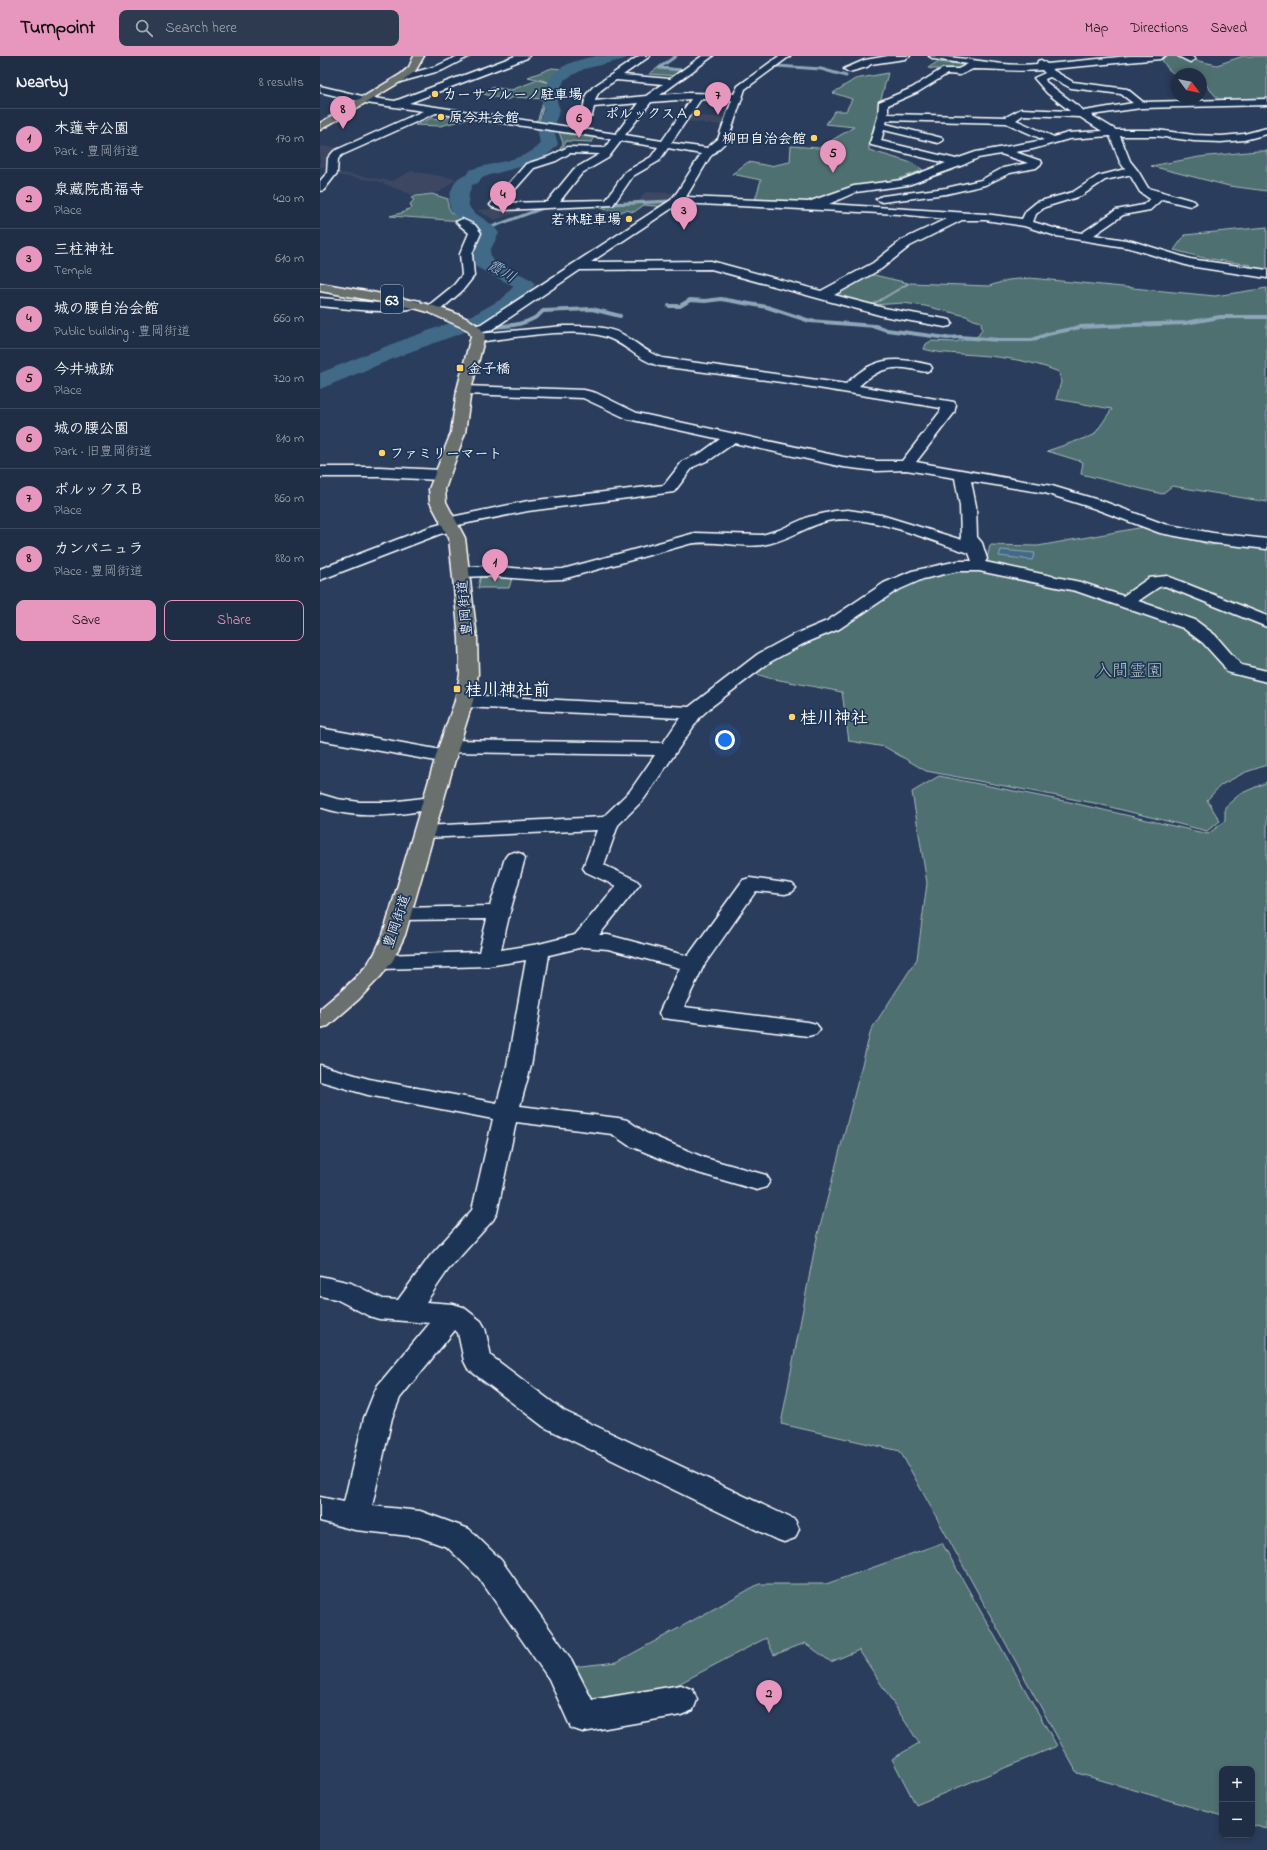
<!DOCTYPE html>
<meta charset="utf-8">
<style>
body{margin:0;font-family:"Indie Flower","Klee One",sans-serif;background:#2d3a50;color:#f1f3f6}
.controls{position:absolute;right:12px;bottom:12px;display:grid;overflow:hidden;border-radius:8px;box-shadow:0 2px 6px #0003}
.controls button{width:36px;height:36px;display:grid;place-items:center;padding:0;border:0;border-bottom:1px solid #3d4a5e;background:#202e45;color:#f1f3f6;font:20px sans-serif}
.compass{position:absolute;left:851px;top:12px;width:36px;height:36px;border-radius:50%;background:#202e45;box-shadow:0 2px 6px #0003;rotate:122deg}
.you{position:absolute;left:405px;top:684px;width:14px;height:14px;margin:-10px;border:3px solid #fff;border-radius:50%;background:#1a73e8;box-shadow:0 0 0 6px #1a73e833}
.badge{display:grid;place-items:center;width:26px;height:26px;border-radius:50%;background:#e797bd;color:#111;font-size:13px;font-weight:700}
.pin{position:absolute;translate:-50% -33px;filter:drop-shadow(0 1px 2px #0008)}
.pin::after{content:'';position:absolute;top:21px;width:14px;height:12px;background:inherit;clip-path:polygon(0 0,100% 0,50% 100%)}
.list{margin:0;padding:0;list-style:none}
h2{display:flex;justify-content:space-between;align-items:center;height:52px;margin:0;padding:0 16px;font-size:17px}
h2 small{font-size:13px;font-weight:400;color:#a2a8b3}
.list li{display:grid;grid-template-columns:26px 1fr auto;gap:12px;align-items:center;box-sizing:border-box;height:60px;padding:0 16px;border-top:1px solid #3d4a5e}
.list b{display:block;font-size:15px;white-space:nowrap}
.list p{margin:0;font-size:13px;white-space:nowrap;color:#a2a8b3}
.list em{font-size:13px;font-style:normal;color:#a2a8b3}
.actions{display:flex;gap:8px;padding:12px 16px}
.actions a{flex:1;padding:9px 0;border:1px solid #e797bd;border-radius:8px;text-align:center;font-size:14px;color:#e797bd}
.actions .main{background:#e797bd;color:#111}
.icon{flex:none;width:22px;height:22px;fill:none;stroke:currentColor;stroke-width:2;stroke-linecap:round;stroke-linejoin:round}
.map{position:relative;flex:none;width:947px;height:1794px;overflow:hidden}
header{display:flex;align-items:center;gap:24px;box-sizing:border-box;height:56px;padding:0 20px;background:#e797bd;color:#111}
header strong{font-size:19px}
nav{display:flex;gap:22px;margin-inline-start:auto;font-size:14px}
.search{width:280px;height:36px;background:#2d3a50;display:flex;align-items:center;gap:10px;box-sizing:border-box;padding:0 14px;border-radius:8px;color:#a2a8b3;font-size:15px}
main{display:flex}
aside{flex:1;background:#202e45}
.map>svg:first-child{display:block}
.built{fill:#3c4762}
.green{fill:#4f7071;stroke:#a7b8b8}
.water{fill:#416a88;stroke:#8da6b8}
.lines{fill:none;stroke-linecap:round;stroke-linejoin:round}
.stream-far1{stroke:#8da6b8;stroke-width:3}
.stream{stroke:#8da6b8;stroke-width:4}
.river{fill:#416a88;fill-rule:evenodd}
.minor-casing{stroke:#fff;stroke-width:3}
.major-casing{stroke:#fff;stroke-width:3}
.minor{fill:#1d3557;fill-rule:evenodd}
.major{fill:#6b706d;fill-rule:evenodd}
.poi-dot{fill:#ffd166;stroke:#1d3557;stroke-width:1.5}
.labels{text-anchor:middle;stroke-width:3.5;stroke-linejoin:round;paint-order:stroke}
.far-poi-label{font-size:14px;font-weight:bold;fill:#fff;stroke:#1d3557;text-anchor:start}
.far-street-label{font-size:14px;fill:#fff;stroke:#1d3557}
.far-water-label{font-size:15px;font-style:italic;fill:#b3c3cf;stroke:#1d3557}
.shield{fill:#1d3557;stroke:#bbc2cd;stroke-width:1}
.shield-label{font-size:16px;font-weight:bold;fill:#fff}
.park-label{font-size:17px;fill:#b0bfbf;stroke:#1d3557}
.poi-label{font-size:17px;font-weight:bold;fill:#fff;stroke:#1d3557;text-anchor:start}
</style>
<header>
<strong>Turnpoint</strong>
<div class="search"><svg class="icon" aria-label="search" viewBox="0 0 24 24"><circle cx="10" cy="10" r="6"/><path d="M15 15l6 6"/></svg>Search here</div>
<nav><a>Map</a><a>Directions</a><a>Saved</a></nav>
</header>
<main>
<aside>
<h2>Nearby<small>8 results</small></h2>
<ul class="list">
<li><span class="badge">1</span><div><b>木蓮寺公園</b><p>Park · 豊岡街道</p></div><em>170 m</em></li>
<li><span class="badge">2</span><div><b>泉藏院髙福寺</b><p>Place</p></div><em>420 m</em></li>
<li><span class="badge">3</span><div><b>三柱神社</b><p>Temple</p></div><em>610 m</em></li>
<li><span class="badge">4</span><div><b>城の腰自治会館</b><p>Public building · 豊岡街道</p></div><em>660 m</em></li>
<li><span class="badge">5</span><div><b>今井城跡</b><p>Place</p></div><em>720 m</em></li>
<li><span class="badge">6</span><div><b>城の腰公園</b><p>Park · 旧豊岡街道</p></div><em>810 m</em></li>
<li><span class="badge">7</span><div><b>ポルックスＢ</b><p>Place</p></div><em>860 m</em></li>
<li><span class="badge">8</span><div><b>カンパニュラ</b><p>Place · 豊岡街道</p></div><em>880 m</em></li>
</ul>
<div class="actions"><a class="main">Save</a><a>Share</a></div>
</aside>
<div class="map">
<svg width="947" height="1794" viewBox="0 0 947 1794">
<rect width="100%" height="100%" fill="#2b3d5c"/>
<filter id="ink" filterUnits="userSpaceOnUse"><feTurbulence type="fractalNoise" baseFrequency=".025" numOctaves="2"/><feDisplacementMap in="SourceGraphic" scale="8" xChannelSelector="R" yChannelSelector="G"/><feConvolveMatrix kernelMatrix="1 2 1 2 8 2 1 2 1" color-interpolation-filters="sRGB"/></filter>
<g filter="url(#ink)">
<path class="built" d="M 368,59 L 406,62 L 404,69 L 386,68 L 386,67 L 364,65 Z
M 0,90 L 23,92 L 8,110 L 0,111 Z
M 91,115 L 136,123 L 120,136 L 92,139 L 57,125 L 16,119 L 17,116 L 72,125 Z
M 325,136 L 357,137 L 352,143 L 319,145 Z
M 201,152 L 205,154 L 175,164 L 156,154 Z"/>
<path class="green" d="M 355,0 L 357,0 L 341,11 L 364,14 L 357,20 L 329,18 Z
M 852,0 L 867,0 L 865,2 L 897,9 L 923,0 L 947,0 L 947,48 L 900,45 L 885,28 L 881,27 L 881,18 L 857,18 L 857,20 L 848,13 L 840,1 Z
M 617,6 L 648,9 L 639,16 L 608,12 Z
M 232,12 L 242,13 L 234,19 L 229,26 L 208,21 Z
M 568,17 L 549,88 L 549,94 L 592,107 L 603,114 L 570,126 L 540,129 L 520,134 L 498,144 L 478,147 L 435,144 L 441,124 L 412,118 L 428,106 L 450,110 L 470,106 L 471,90 L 499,92 L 534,71 L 506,68 L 515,55 L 526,55 L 532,43 L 513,37 L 535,23 Z
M 218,24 L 230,27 L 219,66 L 214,66 L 218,63 L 224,43 L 194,41 L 186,44 L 164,38 L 171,31 L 191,34 Z
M 133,59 L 154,59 L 140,65 L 120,70 L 95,69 L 112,62 L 124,63 Z
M 241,73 L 276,79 L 272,86 L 246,85 C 243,101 219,105 206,110 L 201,109 C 215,106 238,103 243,87 L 239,76 L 241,76 Z
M 937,95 L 947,95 L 947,135 L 909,130 L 831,110 L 879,101 Z
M 112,138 L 128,143 C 126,154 134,160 143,165 L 70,160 L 85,156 L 86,154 L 92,152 L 90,148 L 94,144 L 91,142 L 96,140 Z
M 350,146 L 344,151 L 324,149 L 314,156 L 306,154 L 298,157 L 273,150 Z
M 947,171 L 947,219 L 923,216 L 931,209 L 884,202 L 854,194 L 865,179 Z
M 550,218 L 588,227 L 551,249 L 510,240 Z
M 710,222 L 895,240 L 947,232 L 947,446 L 852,430 L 842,438 L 761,418 L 763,406 L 727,395 L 774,379 L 792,353 L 736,343 L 741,326 L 739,316 C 708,303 674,300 641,298 C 628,297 617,297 604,293 L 606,288 L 611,285 L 635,286 L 658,280 L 662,273 L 661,266 L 654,264 L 646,260 L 605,250 L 583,247 L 553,249 L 590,227 L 669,230 L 688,224 Z
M 824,471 L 861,479 L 889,489 L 925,487 L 947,489 L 947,709 L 926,716 L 901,729 L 887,744 L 900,765 L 887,775 L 774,747 L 606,715 L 565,691 L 529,685 L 522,636 L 449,622 L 433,617 L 447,606 L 585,528 L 667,503 L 670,489 L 718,490 Z
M 161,519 L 193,519 L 189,532 L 158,532 Z
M 619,720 L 749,746 L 888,778 L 905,765 L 905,751 L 920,738 L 947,726 L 947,1773 L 932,1769 L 932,1713 L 902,1713 L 902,1760 L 757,1717 L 580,1395 L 461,1368 L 495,1190 L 551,974 L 597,903 L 607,827 L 592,736 Z
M 622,1487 L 737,1690 L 596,1749 L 572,1703 L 599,1687 L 539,1594 L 511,1606 L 485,1587 L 454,1599 L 446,1582 L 328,1644 L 264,1648 L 252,1611 L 297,1606 L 439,1528 L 506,1528 Z"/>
<path class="water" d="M 681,494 L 715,497 L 712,504 L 679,500 Z"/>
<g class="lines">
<path class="stream-far1" d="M 356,0 L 339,12 L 362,14
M 457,10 L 501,13 L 526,20
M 287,148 L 349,145
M 166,173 L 226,151"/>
<path class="stream" d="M 349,250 L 360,250 L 370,244 L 385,245 L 401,243 L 447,251 L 490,265 L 555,270 L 567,274 L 627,282 L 640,281 L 679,284 L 712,284 L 728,278 L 760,271 L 865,267 L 900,261 L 947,261
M 171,271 C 188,270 211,269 223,255 L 272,253 L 300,260"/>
<path class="river" d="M 276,0 L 308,0 L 305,3 L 264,13 L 244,24 L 237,45 L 240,54 L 233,71 L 238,88 C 220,113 188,111 162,122 L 158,127 L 152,129 C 139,162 163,154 179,177 L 170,195 L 172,204 L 212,224 L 215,228 L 202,247 L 192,255 L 172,266 L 87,297 L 0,333 L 0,317 L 72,288 L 157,257 L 183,242 L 194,230 L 156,211 L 150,196 L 159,177 C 153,170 145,168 138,163 C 124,152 129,135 138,122 L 146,119 L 150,114 C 169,107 208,104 220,88 L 217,71 L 224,54 C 221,46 222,42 225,33 C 233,9 254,5 276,0 Z"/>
<g class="minor-casing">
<path id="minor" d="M 138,0 L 150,0 L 123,14 L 80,26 L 75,23 L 77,21 L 117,10 Z
M 195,0 L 209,0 L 207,2 L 89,47 L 296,78 L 319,47 L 274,51 L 272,59 L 267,62 L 262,59 L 266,39 L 273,31 L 319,0 L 330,0 L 303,19 L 350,23 L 382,0 L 393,0 L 340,39 L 367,37 L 414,38 L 418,30 L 459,0 L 470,0 L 425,33 L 408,84 L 390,101 L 366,141 L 488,146 L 534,130 L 582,124 L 626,107 L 551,89 L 550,87 L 558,61 L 559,46 L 592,32 L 622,13 L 638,13 L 648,8 L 614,3 L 609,0 C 646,0 681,12 717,8 L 718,5 L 721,4 L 727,8 L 809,0 L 845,0 L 840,3 L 731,13 L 753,26 L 807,33 L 823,46 L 947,43 L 947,49 L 821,52 L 771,59 L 796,74 L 837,74 L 874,79 L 901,80 L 924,78 L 947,72 L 947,78 L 924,84 L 901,86 L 874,85 L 837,80 L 800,80 L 810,105 L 818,115 L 828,132 L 874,145 L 876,147 L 870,150 L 842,143 L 830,154 L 803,159 L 774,179 L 812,185 L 870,203 L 947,214 L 947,222 L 869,210 L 810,192 L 736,180 L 704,170 L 665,164 L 642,164 L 590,190 L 561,213 L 514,239 L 564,252 L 630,264 L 632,267 L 630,270 L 625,271 L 563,260 L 391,213 L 260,214 L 171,274 L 156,278 L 151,277 L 149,274 L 151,271 L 161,268 L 351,144 L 358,135 L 381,98 L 348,92 L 339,105 L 313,120 L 293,149 L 184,154 L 172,151 L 170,149 L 206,108 L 228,101 L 248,91 L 285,92 L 291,83 L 116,57 L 22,99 L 18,103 L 17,117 L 4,134 L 0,135 L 0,125 L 7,117 L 8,102 L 14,95 L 103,55 L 46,47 L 0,36 L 0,30 L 46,41 L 75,45 ZM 653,13 C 676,13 698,16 722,14 L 725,17 L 714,22 L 727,37 L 750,55 L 701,53 L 686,61 L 568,58 L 568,49 L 598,36 L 627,18 L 640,19 ZM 730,21 L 751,32 L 801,38 L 813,47 L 764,55 L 726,26 L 725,23 ZM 296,24 L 343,28 L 326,40 L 275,45 C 277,34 287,30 296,24 ZM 371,43 L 342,85 L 305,79 L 331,46 ZM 381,43 L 412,44 L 398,83 L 387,92 L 351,87 ZM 703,59 L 760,61 L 782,75 L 748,77 L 734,81 L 696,64 ZM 567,64 L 686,67 L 724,84 L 656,96 L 636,103 L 561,85 L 564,74 L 618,87 L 623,84 L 622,82 L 566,68 ZM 790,80 L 800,106 L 805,113 L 778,120 L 753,136 L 717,146 L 706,155 L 702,163 L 665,158 L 509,148 L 536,136 L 588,129 L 643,109 L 658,102 L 681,98 L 708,107 L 683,112 L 661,124 L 626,132 L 562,140 L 556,143 L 562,146 L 626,138 L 665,129 L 690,117 L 716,112 L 722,107 L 721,105 L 695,96 L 713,93 L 749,83 ZM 301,85 L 338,91 L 331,101 L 305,116 L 286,144 L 240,145 L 262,117 L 288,102 ZM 250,97 L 280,98 L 254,113 L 227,146 L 183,147 L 214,112 L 236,105 ZM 808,119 L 810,119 L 820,136 L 830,143 L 823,149 L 796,154 L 762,177 L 737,173 L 713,166 L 716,158 L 725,151 L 761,140 L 785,124 ZM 360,147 L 579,158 L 626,163 L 582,184 L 553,207 L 501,235 L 391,205 L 271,206 Z
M 568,0 L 590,0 L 585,3 L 551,8 L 547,11 L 529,16 L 524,13 L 545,4 Z
M 858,0 L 871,0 L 875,3 L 870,6 Z
M 142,163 L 155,169 L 161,177 L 152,198 L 154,220 L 142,235 L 118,256 L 108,256 L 107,253 L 108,250 L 134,229 L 142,219 L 140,198 L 149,177 L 136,166 Z
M 0,242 L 59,247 L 95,244 L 100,245 L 101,248 L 100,251 C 67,259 33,253 0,250 Z
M 244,270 C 263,270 284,269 302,278 C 316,286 327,297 342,302 L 526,328 C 553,301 574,300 610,309 L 612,312 L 610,315 C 603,317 598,314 591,313 C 570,309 555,315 539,330 L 634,346 L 636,349 L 634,357 L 596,406 L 732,430 L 785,446 L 844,468 L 893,477 L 947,483 L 947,493 L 893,487 L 840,477 L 773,452 L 725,437 L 651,425 L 656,450 L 657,481 L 662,487 L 667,503 L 665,506 L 760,526 L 803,540 L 829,522 L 847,520 L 947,560 L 947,571 L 845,530 L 839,531 L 818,545 L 875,564 L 895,579 L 921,609 L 947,615 L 947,626 L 907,616 L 903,609 L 883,587 L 863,572 L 756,535 L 659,515 L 638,515 L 603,523 L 576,535 L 519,573 L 483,588 L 450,606 L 391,651 L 380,661 L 324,743 L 298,769 L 284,809 L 316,824 L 320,828 L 279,879 L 288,879 L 368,900 L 423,824 L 430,822 L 472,828 L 476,832 L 472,836 L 465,838 L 436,835 L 384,909 L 364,951 L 488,966 L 496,968 L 500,973 L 496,978 L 488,980 L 342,962 L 339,957 L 360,912 L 288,893 L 263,891 L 229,899 L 211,1010 L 200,1050 L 298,1062 L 307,1064 L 326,1077 L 385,1102 L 446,1119 L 450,1125 L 446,1131 L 437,1134 L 368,1114 L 308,1089 L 292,1078 L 196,1066 L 177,1157 L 173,1164 L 128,1214 L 106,1246 L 133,1248 L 143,1251 L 161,1265 L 165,1272 L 171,1300 L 244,1355 L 475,1464 L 479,1473 L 475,1482 L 464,1486 L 453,1482 L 224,1371 L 148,1313 L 144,1305 L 138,1277 L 135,1274 L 80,1342 L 72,1362 L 52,1450 L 100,1455 L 149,1473 L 181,1504 L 251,1603 L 272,1644 L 361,1629 L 373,1634 L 377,1644 L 373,1654 L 361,1659 L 263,1676 L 251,1672 L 229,1623 L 159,1522 L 127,1491 L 99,1481 L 35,1474 L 0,1465 L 0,1441 L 24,1446 L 44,1362 L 54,1337 L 58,1329 L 110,1267 L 59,1263 L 49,1260 L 16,1243 L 0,1240 L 0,1220 L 31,1227 L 63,1243 L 78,1244 L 110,1200 L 152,1154 L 173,1063 L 48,1039 L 0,1025 L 0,1009 L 49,1023 L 177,1047 L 187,1010 L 206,904 L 168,910 L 60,913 L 52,911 L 49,906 L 52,901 L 60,899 L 159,896 L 167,863 L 80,864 L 72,863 L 69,858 L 72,853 L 80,852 L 170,850 L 185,802 L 188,798 L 195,796 L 202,798 L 205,802 L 190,856 L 181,894 L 219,888 L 255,879 L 296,830 L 266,816 L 263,812 L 277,774 L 104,782 L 97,780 L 94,776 L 97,772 L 104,770 L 283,761 L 310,735 L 335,699 L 129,696 L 122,694 L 119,690 L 122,686 L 129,684 L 343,687 L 360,662 L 144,651 L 137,649 L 135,645 L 137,641 L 144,639 L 369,651 L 438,598 L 471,580 L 507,565 L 564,527 L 592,515 L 638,505 L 652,505 L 649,497 C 610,485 547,456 507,465 C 485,471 465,486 442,489 C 417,492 393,483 369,488 L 243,523 L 218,524 L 167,520 L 141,521 L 135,520 L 133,516 L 135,512 L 167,510 L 218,514 L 243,513 L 375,477 L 442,479 L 459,474 L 488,461 L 515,455 L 528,454 L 561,459 L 642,484 L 641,482 L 640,450 L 635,422 L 586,414 L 557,415 L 523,411 L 414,387 L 391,403 L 373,411 L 354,436 L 208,455 L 138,469 L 139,471 L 137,474 L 120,478 L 0,524 L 0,513 L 110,471 L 121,468 L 120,466 L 122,463 L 208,445 L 344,429 L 363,405 L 381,397 L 400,383 L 308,363 L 263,342 L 144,338 L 139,337 L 137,334 L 139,331 L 144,330 L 264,334 L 276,337 L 317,357 L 523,401 L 557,405 L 582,405 L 620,356 L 621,352 L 461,326 L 340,310 C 319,305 306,288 286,281 C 256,270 191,282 158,286 L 153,285 L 151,282 L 153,279 L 158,278 Z
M 0,411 L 59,411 L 121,414 L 126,416 L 129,419 L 126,422 L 121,424 L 59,421 L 0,421 Z
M 0,672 L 127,695 L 134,697 L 137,701 L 134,705 L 127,707 L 0,684 Z
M 0,738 L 17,743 L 40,746 L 70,746 L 112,741 L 119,743 L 122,747 L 119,751 C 83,760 36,764 0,751 Z"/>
</g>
<g class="major-casing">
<path id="major" d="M 94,0 L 104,0 L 96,14 L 87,22 L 0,74 L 0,67 L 81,18 L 89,11 Z
M 0,227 C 30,233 158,249 165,280 L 151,334 L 145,377 L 125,433 L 126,446 L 145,482 L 157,582 L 158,618 L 153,645 L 139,690 L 85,879 L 73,904 L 61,920 L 39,943 L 8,970 L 0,972 L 0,953 C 17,938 37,923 50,905 C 56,897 59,887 63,879 L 119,690 L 135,645 L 140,618 L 139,582 L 129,482 L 110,446 L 109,433 L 131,377 L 137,334 L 151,280 L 148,274 L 108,256 L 94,252 L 0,235 Z"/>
</g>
<use href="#minor" class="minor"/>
<use href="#major" class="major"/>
</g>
</g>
<g class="poi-dot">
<circle cx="115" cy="38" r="4"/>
<circle cx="377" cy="57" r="4"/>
<circle cx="121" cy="61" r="4"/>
<circle cx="494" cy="82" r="4"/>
<circle cx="309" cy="163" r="4"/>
<rect x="136" y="308" width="8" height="8" rx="2"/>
<circle cx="62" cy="397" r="4"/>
<rect x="133" y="629" width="8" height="8" rx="2"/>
<circle cx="472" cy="661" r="4"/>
</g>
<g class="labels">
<g class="far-poi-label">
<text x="123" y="43">カーサプルーノ駐車場</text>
<text x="369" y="62" text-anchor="end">ポルックスＡ</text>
<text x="129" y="66">原今井会館</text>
<text x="486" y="87" text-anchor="end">柳田自治会館</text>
<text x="301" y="168" text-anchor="end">若林駐車場</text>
<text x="148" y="317">金子橋</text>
<text x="70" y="402">ファミリーマート</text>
</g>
<g class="far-street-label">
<text transform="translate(144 552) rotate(-95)" y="5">豊岡街道</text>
<text transform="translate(76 865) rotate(-71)" y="5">豊岡街道</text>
</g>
<g class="far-water-label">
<text transform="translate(182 215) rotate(30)" y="5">霞川</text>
</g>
<rect class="shield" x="61" y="229" width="22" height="28" rx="3"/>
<g class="shield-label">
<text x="72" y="249">63</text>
</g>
<g class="park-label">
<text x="809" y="620">入間霊園</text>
</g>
<g class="poi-label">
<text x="145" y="639">桂川神社前</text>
<text x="480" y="667">桂川神社</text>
</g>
</g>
</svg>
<div class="controls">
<button>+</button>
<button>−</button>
</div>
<svg class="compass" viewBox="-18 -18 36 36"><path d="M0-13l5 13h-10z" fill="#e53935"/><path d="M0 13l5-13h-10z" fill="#a2a8b3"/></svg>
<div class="you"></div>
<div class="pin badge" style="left:175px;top:526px">1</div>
<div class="pin badge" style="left:449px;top:1657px">2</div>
<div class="pin badge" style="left:364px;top:174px">3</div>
<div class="pin badge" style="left:183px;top:158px">4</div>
<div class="pin badge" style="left:513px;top:117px">5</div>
<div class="pin badge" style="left:259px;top:82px">6</div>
<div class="pin badge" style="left:398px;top:59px">7</div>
<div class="pin badge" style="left:23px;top:73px">8</div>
</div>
</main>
